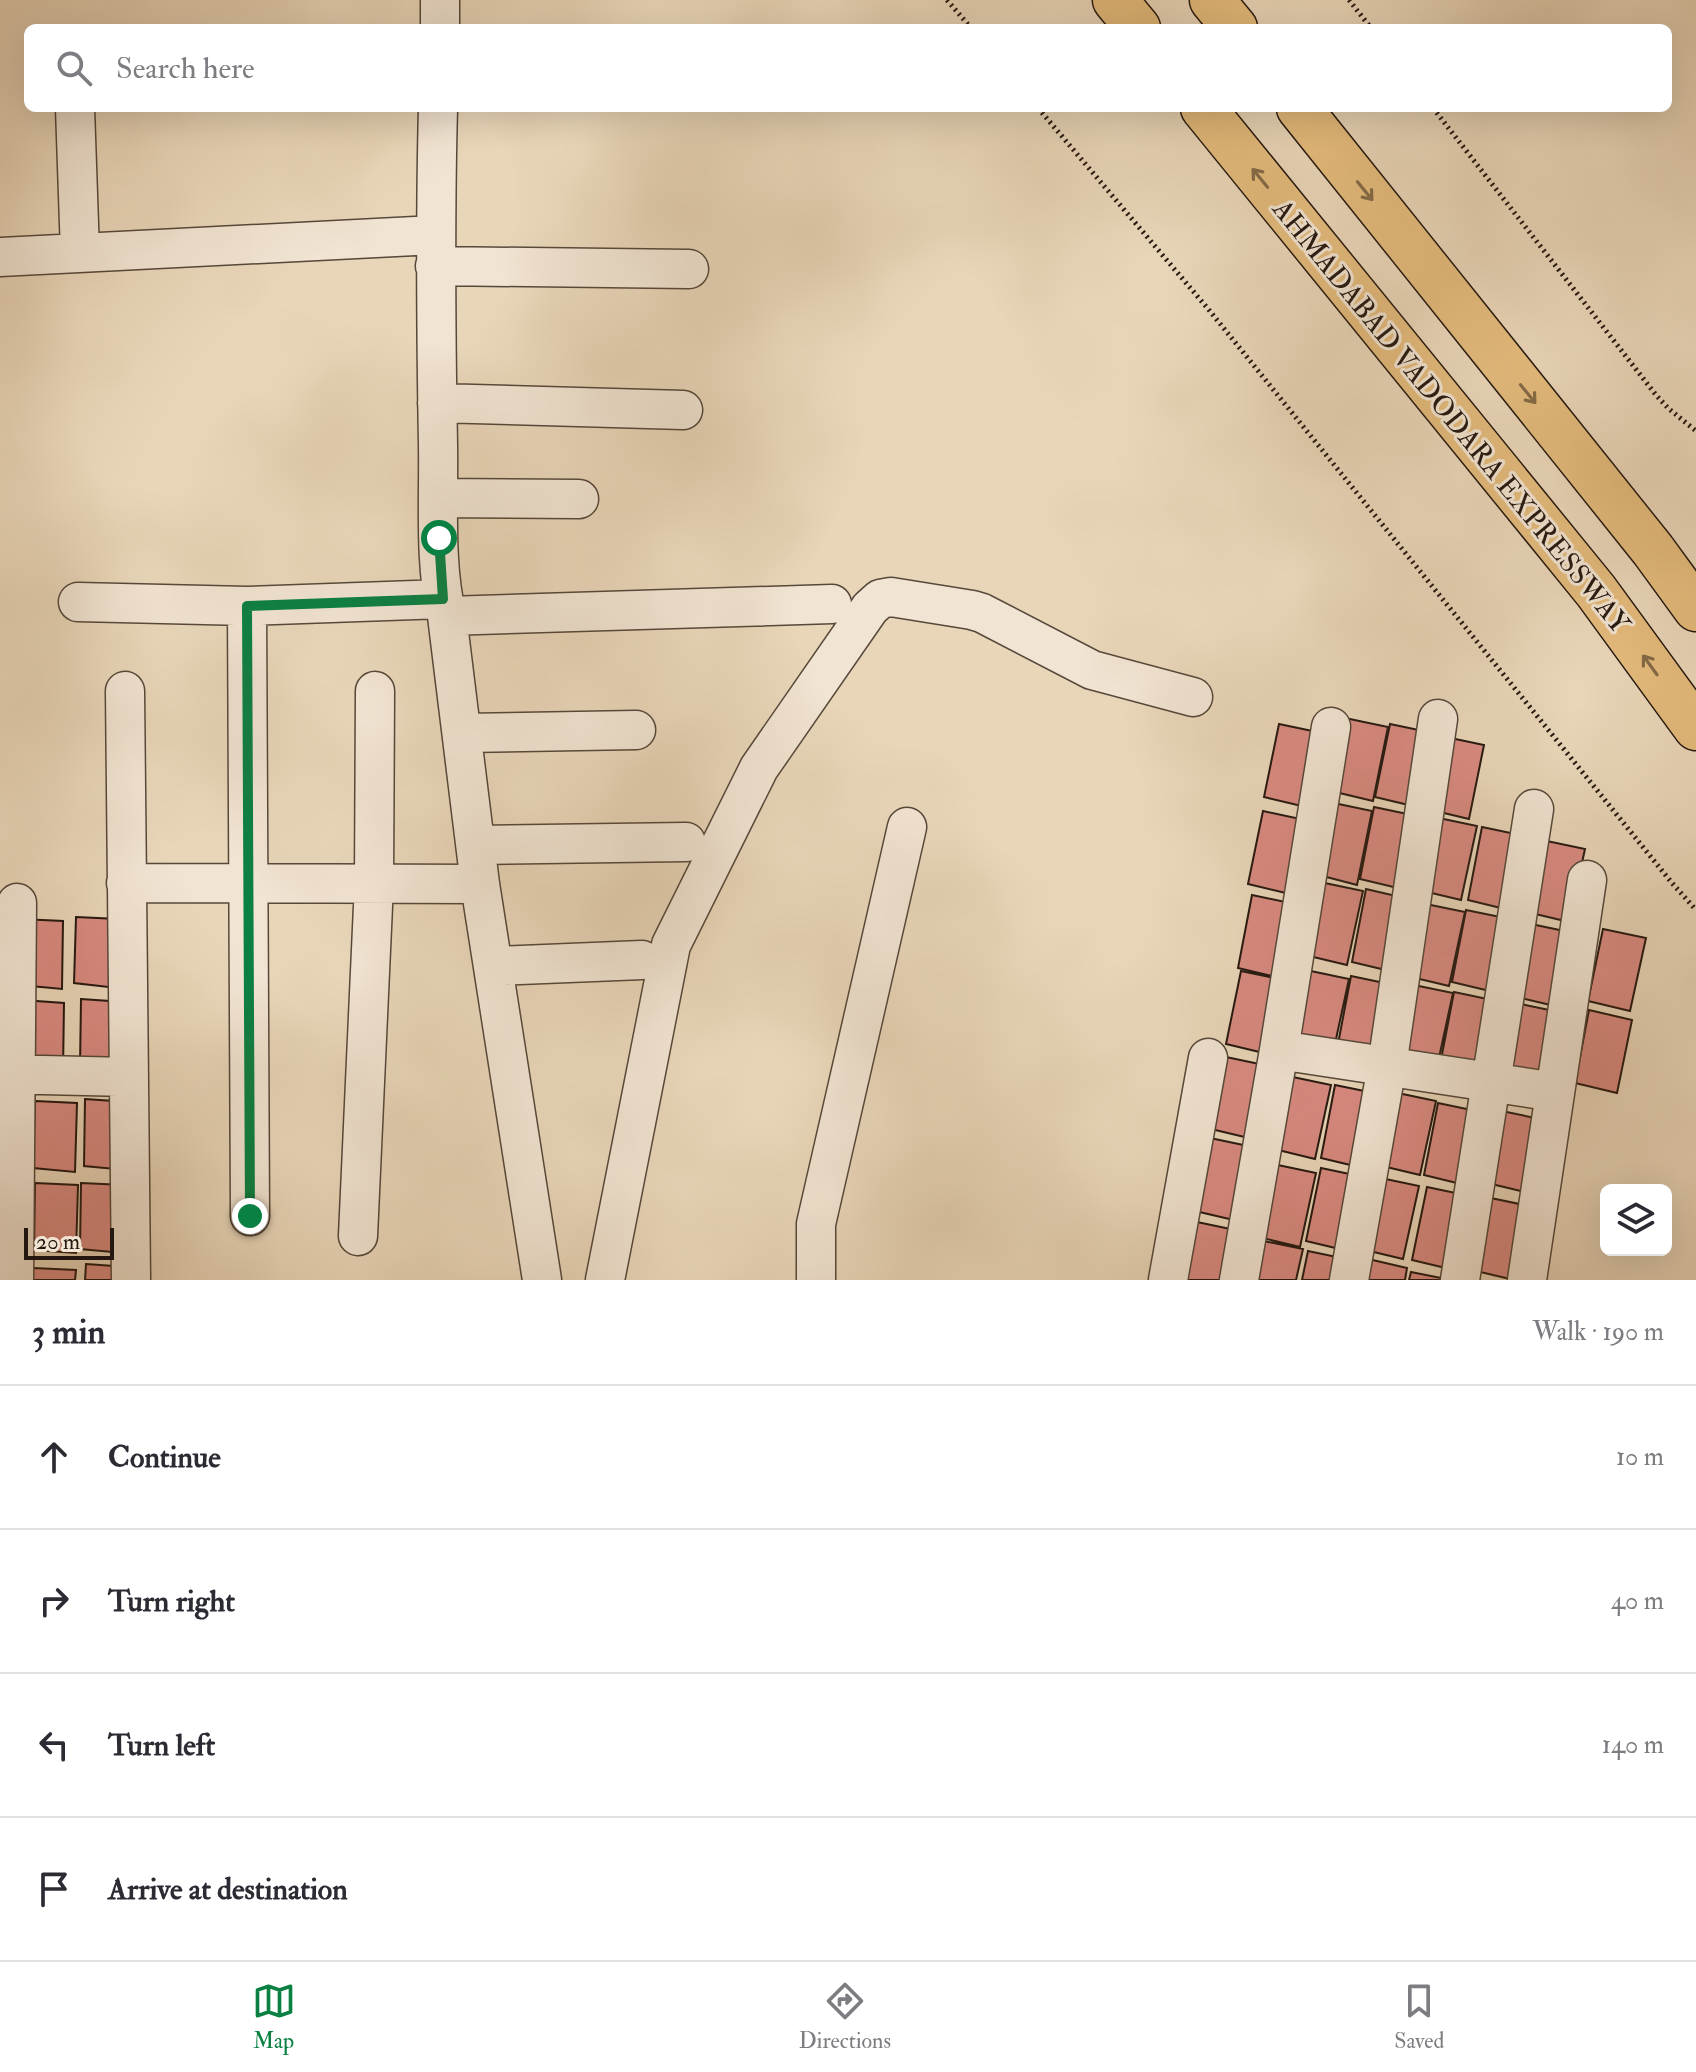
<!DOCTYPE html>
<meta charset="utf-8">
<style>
body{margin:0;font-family:"IM FELL Double Pica",serif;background:#f7f7f7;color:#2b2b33}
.controls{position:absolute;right:24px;bottom:24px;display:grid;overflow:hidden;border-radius:12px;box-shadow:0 8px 32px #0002}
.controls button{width:72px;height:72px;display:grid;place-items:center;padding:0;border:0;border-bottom:2px solid #e1e1e2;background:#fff;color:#2b2b33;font:40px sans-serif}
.scale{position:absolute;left:24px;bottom:20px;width:90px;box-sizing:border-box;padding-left:8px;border:4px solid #251810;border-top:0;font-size:22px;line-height:28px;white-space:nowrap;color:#251810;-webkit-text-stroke:6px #f1e4d2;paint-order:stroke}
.stop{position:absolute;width:24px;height:24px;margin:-18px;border:6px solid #0b8043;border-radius:50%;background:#fff}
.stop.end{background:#0b8043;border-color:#fff;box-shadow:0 2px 8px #0008}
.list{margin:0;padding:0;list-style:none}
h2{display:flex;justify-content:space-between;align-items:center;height:104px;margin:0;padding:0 32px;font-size:34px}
h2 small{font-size:26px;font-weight:400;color:#7c7c81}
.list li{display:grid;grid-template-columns:52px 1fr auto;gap:24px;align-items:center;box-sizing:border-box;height:144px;padding:0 32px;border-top:2px solid #e1e1e2}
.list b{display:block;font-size:30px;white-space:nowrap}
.list em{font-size:26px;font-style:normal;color:#7c7c81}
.icon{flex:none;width:44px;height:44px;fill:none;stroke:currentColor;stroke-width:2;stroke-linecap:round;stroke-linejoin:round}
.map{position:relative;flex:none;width:1696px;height:1280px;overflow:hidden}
.search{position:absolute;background:#fff;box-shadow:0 8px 32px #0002;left:24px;right:24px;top:24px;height:88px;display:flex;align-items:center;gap:20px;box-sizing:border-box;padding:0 28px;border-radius:12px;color:#7c7c81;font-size:30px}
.sheet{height:680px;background:#fff}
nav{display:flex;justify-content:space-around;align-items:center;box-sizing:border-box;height:112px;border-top:2px solid #e1e1e2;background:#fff;font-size:22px;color:#7c7c81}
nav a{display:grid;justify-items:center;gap:4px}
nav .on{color:#0b8043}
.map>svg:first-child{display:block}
.building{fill:#d98a81;stroke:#251810;stroke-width:2}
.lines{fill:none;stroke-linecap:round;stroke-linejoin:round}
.minor-casing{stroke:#56483a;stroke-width:41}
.highway-casing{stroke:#251810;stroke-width:47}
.path{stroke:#251810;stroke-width:5;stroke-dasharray:2 4;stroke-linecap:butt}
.minor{stroke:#f1e4d2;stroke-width:38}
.highway{stroke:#e4bb7c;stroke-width:44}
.oneway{stroke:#846a46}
.route{stroke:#0b8043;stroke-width:10}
.labels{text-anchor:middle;stroke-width:6;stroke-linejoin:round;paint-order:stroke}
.street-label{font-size:28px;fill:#251810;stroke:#f1e4d2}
</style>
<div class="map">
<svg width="1696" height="1280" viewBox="0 0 1696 1280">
<rect width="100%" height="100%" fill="#e9d6b9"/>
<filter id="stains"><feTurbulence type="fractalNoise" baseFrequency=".0025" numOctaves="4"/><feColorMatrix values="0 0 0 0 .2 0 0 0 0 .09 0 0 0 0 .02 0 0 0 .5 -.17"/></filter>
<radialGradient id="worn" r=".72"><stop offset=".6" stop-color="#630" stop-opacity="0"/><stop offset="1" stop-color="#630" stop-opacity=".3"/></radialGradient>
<path class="building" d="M 1345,718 L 1388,727 L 1373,801 L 1331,791 Z
M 1279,724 L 1322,733 L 1306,807 L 1264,797 Z
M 1390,724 L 1433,733 L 1417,807 L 1375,797 Z
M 1441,736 L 1484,745 L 1469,819 L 1427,809 Z
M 1329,802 L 1372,811 L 1357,885 L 1315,874 Z
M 1374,807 L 1417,816 L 1402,889 L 1360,879 Z
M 1263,811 L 1305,820 L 1290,894 L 1248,884 Z
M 1434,817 L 1477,826 L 1461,900 L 1419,890 Z
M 1482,827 L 1525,836 L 1509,910 L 1468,900 Z
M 1542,840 L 1585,849 L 1569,922 L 1527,912 Z
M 1320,882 L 1363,891 L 1347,965 L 1305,955 Z
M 1366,889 L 1409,899 L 1394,972 L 1352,962 Z
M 1252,895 L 1295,904 L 1280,978 L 1238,968 Z
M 1421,903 L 1465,912 L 1449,986 L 1407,976 Z
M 1466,910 L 1510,919 L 1494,992 L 1452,982 Z
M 76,917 L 118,919 L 117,988 L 74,983 Z
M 21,919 L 63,921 L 62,989 L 20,985 Z
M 1531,924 L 1574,933 L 1559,1007 L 1517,997 Z
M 1603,929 L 1646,938 L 1630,1011 L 1588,1001 Z
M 1306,970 L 1349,979 L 1333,1053 L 1291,1043 Z
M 1241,971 L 1284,980 L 1268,1054 L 1226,1044 Z
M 1351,976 L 1394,985 L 1378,1059 L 1337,1049 Z
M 1409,984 L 1453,993 L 1437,1067 L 1395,1057 Z
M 1454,992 L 1497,1001 L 1482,1075 L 1440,1065 Z
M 81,999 L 124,1002 L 122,1070 L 80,1066 Z
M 22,1000 L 64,1003 L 63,1071 L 20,1067 Z
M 1516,1003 L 1559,1012 L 1544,1086 L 1502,1076 Z
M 1589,1010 L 1632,1020 L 1617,1093 L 1575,1083 Z
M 1226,1057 L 1269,1066 L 1253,1139 L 1211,1129 Z
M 1288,1076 L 1331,1085 L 1315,1159 L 1274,1149 Z
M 1335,1085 L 1379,1094 L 1363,1168 L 1321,1158 Z
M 1393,1092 L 1436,1101 L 1420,1175 L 1378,1165 Z
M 85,1099 L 128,1102 L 126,1170 L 84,1166 Z
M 35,1101 L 77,1103 L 75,1172 L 33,1168 Z
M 1438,1103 L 1481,1112 L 1465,1185 L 1424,1175 Z
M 1497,1110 L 1540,1119 L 1525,1192 L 1483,1182 Z
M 1210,1138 L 1253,1147 L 1238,1221 L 1195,1211 Z
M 1273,1164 L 1316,1173 L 1300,1247 L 1258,1237 Z
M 1321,1168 L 1364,1177 L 1348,1251 L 1306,1241 Z
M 1376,1177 L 1419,1186 L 1403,1259 L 1361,1249 Z
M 35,1183 L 78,1185 L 76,1253 L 34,1250 Z
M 81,1183 L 124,1185 L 123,1253 L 80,1249 Z
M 1427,1187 L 1470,1196 L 1454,1270 L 1412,1260 Z
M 1486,1197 L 1529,1206 L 1514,1280 L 1472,1270 Z
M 1197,1222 L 1240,1231 L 1230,1280 L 1186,1280 Z
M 1259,1240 L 1303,1249 L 1296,1280 L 1252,1280 Z
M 1308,1251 L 1351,1260 L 1347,1280 L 1302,1280 Z
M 1364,1258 L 1407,1268 L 1405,1280 L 1360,1280 Z
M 86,1264 L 128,1267 L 127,1280 L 85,1280 Z
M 33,1268 L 76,1270 L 75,1280 L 33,1280 Z
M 1411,1272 L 1451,1280 L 1409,1280 Z"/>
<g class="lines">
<g class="minor-casing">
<path id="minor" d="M 440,28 L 440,0
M 75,108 L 80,253
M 438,108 C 435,220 436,332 438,445 C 439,497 434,566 447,616 L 480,884 L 542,1280
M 0,257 L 435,235
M 435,266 L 689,269
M 437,403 L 683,410
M 439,498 L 579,499
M 78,602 L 247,606 L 443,599
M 247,606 L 250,1216
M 447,616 L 832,604
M 125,691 L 131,1280
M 463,733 L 636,730
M 476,845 L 686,842
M 126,883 L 480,884
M 493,966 L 642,960
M 1279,1050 L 1555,1092
M 0,1074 L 128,1077
M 358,1236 L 374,884 L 375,691
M 14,1280 L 17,903
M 605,1280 L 671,945 L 759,768 L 870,608 L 880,599 L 891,597 L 972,610 L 982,613 L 1092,670 L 1193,697
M 816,1280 L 816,1224 L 907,827
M 1168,1280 L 1208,1058
M 1239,1280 L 1279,1050 L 1331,727
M 1349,1280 L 1387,1066 L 1438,719
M 1460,1280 L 1534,809
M 1527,1280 L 1587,880"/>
</g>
<g class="highway-casing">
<path id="highway" d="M 1115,0 L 1138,28
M 1212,0 L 1235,28
M 1203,108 L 1596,591 L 1696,728
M 1299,108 L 1653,550 L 1696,609"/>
</g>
<path class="path" d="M 947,0 L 971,28
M 1349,0 L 1371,28
M 1038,108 L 1209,310 L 1672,883 L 1696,910
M 1433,108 L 1656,395 L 1668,408 L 1696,431"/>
<use href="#minor" class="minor"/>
<use href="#highway" class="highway"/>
</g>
<defs><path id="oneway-shaft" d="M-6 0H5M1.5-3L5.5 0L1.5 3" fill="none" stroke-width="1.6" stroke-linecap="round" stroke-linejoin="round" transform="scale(2)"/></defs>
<g class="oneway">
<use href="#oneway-shaft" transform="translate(1260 178) rotate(-129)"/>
<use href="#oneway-shaft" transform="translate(1365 191) rotate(51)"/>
<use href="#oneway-shaft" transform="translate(1528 394) rotate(51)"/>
<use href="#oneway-shaft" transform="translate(1650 665) rotate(-126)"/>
</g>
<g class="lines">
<path class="route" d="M 250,1216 L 247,606 L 443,599 L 439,538"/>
</g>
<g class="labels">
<g class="street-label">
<text transform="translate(1452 416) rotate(51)" y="10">AHMADABAD VADODARA EXPRESSWAY</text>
</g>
</g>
<rect width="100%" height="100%" filter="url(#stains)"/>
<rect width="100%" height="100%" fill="url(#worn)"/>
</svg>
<div class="controls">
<button><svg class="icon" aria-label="layers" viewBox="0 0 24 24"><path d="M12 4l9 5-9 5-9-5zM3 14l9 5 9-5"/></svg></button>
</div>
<div class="scale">20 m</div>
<div class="stop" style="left:439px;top:538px"></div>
<div class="stop end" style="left:250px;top:1216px"></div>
<div class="search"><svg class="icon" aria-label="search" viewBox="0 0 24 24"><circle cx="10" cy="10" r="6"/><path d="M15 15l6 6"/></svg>Search here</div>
</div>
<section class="sheet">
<h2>3 min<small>Walk · 190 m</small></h2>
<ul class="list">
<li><svg class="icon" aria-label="ahead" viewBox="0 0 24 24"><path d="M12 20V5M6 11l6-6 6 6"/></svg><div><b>Continue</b></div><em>10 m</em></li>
<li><svg class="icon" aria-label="right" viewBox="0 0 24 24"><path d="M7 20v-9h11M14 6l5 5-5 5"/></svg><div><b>Turn right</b></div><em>40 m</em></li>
<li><svg class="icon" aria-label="left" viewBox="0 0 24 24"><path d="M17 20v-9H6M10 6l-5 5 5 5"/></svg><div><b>Turn left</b></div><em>140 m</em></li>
<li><svg class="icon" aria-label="arrive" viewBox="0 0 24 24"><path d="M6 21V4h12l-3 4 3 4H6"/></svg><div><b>Arrive at destination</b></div></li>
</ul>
</section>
<nav>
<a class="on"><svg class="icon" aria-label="map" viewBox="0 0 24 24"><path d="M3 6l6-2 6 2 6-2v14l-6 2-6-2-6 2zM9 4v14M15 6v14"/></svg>Map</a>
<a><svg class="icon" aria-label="directions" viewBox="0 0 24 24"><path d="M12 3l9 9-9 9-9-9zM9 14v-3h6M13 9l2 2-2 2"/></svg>Directions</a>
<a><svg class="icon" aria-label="saved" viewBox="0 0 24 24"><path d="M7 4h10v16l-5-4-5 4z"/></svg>Saved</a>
</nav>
